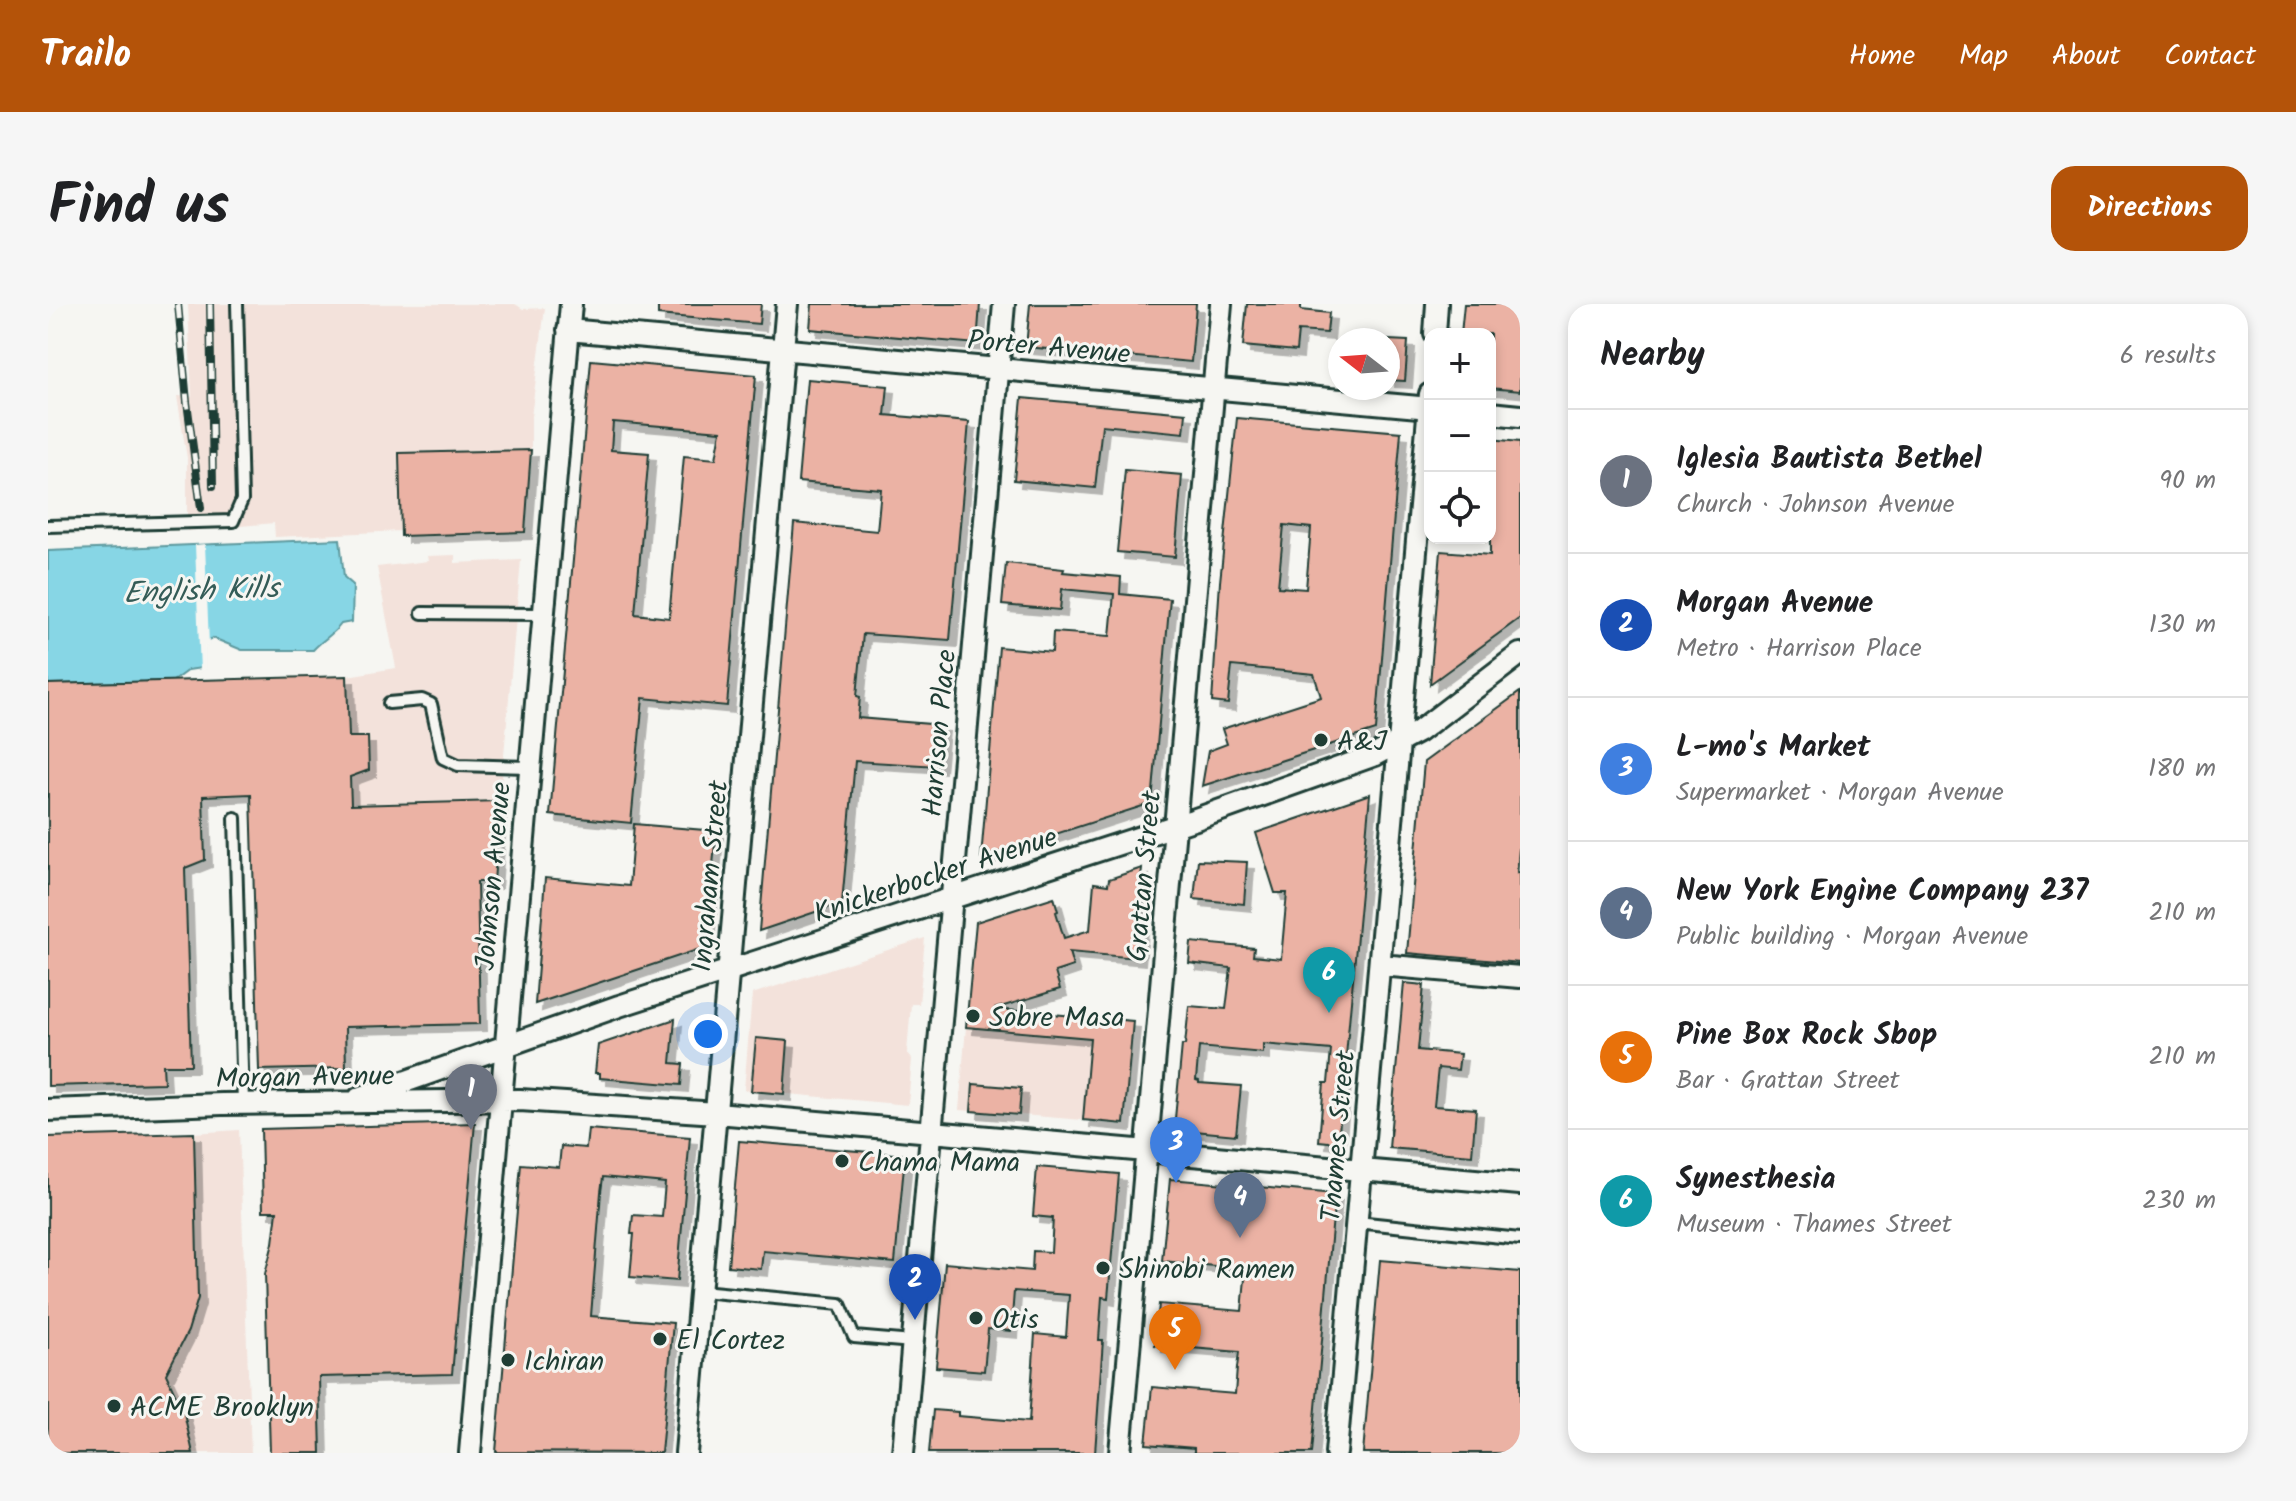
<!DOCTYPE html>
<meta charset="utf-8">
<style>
body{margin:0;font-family:Kalam,sans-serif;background:#f6f6f6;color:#202124}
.controls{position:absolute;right:24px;top:24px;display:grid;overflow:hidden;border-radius:16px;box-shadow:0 4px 12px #0003}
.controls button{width:72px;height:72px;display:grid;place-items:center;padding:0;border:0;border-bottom:2px solid #e0e0e0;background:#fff;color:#202124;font:40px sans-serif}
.compass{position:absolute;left:1280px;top:24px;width:72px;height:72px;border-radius:50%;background:#fff;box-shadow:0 4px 12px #0003;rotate:287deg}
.you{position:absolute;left:660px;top:730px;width:28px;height:28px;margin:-20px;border:6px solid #fff;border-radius:50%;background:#1a73e8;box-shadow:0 0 0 12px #1a73e833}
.badge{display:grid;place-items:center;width:52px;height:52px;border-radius:50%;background:#b45309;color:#fff;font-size:26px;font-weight:700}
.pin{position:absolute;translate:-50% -66px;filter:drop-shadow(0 2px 4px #0008)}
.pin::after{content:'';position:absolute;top:42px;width:28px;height:24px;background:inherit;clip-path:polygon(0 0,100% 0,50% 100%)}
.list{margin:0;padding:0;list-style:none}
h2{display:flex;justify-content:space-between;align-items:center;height:104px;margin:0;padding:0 32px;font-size:34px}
h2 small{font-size:26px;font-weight:400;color:#757577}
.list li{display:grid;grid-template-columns:52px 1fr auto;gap:24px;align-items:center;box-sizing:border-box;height:144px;padding:0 32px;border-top:2px solid #e0e0e0}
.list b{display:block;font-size:30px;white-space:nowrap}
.list p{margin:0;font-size:26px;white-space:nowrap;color:#757577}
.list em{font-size:26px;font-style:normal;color:#757577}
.icon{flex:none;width:44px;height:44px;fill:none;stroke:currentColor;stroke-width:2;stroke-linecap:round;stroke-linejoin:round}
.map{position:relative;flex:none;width:1472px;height:1149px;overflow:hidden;border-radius:24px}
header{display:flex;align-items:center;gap:48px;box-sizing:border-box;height:112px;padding:0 40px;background:#b45309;color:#fff}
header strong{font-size:38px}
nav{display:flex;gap:44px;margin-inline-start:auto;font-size:28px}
.intro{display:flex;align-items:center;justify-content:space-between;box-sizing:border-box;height:192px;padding:0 48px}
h1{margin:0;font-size:56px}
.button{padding:20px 36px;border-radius:24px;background:#b45309;color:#fff;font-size:28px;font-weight:700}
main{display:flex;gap:48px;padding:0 48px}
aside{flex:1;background:#fff;border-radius:24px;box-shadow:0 4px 12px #0003}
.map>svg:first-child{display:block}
.built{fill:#f3e2db}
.water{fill:#87d6e5;stroke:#5d999e;stroke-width:2}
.pier{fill:#f6f6f2}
.building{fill:#ebb2a4;stroke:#1f3d34;stroke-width:2;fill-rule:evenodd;filter:url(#shadow)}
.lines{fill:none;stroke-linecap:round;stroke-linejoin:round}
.lane-casing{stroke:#1f3d34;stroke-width:16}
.street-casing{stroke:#1f3d34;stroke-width:26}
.lane{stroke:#f6f6f2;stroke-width:10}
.street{stroke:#f6f6f2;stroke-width:20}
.rail-casing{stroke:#1f3d34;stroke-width:8}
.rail{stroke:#f6f6f2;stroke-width:5;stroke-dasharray:15;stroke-linecap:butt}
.poi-dot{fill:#1f3d34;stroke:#f6f6f2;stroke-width:3}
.labels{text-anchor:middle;stroke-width:6;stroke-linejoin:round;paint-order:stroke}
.street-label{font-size:28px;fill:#1f3d34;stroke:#f6f6f2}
.poi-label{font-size:28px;fill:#1f3d34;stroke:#f6f6f2;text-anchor:start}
.water-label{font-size:30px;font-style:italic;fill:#345c57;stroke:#f6f6f2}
</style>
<header>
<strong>Trailo</strong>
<nav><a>Home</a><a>Map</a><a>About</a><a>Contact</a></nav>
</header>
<div class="intro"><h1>Find us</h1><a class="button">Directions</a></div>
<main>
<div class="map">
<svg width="1472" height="1149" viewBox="0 0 1472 1149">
<defs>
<filter id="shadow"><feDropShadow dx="7" dy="7" stdDeviation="0" flood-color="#0004"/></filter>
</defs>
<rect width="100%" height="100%" fill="#f6f6f2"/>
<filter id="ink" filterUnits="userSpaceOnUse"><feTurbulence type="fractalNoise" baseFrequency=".0125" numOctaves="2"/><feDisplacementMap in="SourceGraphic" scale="16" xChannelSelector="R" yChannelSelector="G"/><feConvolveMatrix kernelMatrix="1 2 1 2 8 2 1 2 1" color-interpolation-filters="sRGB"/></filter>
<g filter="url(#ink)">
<path class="built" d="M 140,0 L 467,0 L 475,5 L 497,4 L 483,113 L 483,146 L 351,149 L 353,227 L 227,233 L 226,219 L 139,227 L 139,154 L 129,92 L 144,93 Z
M 407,251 L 407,259 L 473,256 L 452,497 L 303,501 L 302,473 L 321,466 L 320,433 L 301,433 L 299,372 L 348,364 L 329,263 L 380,257 L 379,252 Z
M 877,634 L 871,700 L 863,700 L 859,749 L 864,755 L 860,801 L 696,786 L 704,690 Z
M 918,723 L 1042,734 L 1035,816 L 911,806 Z
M 191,826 L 203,1149 L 144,1149 L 136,1109 L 117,1068 L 140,1027 L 150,994 L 146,829 Z"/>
<path class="water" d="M 292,235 L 296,273 L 305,281 L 304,318 L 293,320 C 285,331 274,336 265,346 L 194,346 L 165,334 L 153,342 L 154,364 L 140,366 L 125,377 L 0,380 L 0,247 Z"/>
<path class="pier" d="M 157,240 L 161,341 L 157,344 L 157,365 L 152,368 L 147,241 Z"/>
<path class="building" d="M 610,0 L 713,0 L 711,20 L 610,11 Z
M 764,0 L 932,0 L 929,40 L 762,25 Z
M 982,0 L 1148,0 L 1143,58 L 978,43 Z
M 1199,0 L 1253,0 L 1253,6 L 1281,9 L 1279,29 L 1250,27 L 1248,47 L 1195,42 Z
M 1416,0 L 1472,0 L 1472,87 L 1442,84 L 1442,30 L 1413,30 Z
M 1340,36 L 1360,37 L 1357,77 L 1340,76 Z
M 543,56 L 708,71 L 679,402 L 595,394 L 583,519 L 502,511 ZM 565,118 L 673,127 L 668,155 L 636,152 L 621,314 L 587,310 L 601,149 L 563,146 Z
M 759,75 L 840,82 L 837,111 L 921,118 L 902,336 L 815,330 L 809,392 L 812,393 L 810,414 L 894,421 L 890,462 L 807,457 L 794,599 L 711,627 L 746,219 L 829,227 L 833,185 L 750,178 Z
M 974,94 L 1138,109 L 1136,129 L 1054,121 L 1047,184 L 966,176 Z
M 1189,114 L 1353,128 L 1328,426 L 1154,482 L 1160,447 L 1179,440 L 1174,425 L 1273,393 L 1266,370 L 1184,362 L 1180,400 L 1164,398 L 1172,278 ZM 1236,221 L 1263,224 L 1258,285 L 1230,283 Z
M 1442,135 L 1472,138 L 1472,314 L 1382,380 L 1393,247 L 1442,251 Z
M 483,146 L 477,228 L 353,232 L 351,149 Z
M 1077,166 L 1134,171 L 1127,253 L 1069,248 Z
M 958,259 L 1016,265 L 1015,268 L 1073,273 L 1072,290 L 1122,295 L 1120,316 L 1104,499 L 933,554 L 951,343 L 1004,348 L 1005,328 L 1062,332 L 1066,290 L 1014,285 L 1012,306 L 954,301 Z
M 299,372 L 301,433 L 320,433 L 321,466 L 302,473 L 303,501 L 452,497 L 446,578 L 429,578 L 432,720 L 297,723 L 298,764 L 211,766 L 203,490 L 155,492 L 157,556 L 137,564 L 143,761 L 115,761 L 116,779 L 0,782 L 0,380 Z
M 1472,388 L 1472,533 L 1469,569 L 1472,568 L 1472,659 L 1359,649 L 1376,458 Z
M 1322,490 L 1290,839 L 1271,837 L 1276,779 L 1280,779 L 1283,746 L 1215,740 L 1215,749 L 1151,743 L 1148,776 L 1151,777 L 1151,779 L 1193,782 L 1188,831 L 1126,825 L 1134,741 L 1137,741 L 1141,702 L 1178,705 L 1183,664 L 1141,659 L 1143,638 L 1206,644 L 1205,652 L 1233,655 L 1239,589 L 1227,589 L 1208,529 Z
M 586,520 L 668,527 L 658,643 L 487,700 L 497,574 L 581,582 Z
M 1150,556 L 1199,558 L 1196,600 L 1146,595 Z
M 1094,564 L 1092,583 L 1096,588 L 1090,654 L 1021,648 L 1025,662 L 1007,668 L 1012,685 L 946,705 L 1085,717 L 1076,820 L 1035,816 L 1042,734 L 918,723 L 928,618 L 1006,593 L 1010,607 L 1008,608 L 1016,634 L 1042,626 L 1046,579 L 1060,581 L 1061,575 Z
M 1356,679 L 1376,681 L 1370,746 L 1412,750 L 1410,766 L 1390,764 L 1386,802 L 1428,805 L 1424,851 L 1341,844 Z
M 627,715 L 623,759 L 635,760 L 633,781 L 552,774 L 552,769 L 547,769 L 550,741 Z
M 708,734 L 740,737 L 736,790 L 703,787 Z
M 925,780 L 973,784 L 971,811 L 923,807 Z
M 427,819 L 404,1070 L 271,1073 L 273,1149 L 222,1149 L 217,970 L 225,939 L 229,907 L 215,907 L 213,825 Z
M 540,825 L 642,833 L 629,977 L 582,973 L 586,930 L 583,930 L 585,911 L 614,913 L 617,879 L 555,873 L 553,888 L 543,1012 L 625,1019 L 613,1149 L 448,1148 L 473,860 L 511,863 L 513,842 L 538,844 Z
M 146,829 L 150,994 L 140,1027 L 118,1070 L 136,1109 L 145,1149 L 0,1149 L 0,833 Z
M 691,837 L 857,851 L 847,959 L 715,947 L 713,965 L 680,962 Z
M 989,863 L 1071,870 L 1060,994 L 1054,993 L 1051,1036 L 1055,1036 L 1047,1149 L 881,1149 L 885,1106 L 910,1108 L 910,1112 L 981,1118 L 987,1030 L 1018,1033 L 1021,991 L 966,987 L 963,1027 L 940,1025 L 936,1067 L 888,1063 L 897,959 L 984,967 L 985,947 L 1003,948 L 1005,914 L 985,912 Z
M 1122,875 L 1287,890 L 1264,1149 L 1146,1149 L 1146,1144 L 1098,1140 L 1104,1083 L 1187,1090 L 1189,1064 L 1191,1048 L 1107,1041 L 1111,1000 L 1194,1007 L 1196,985 L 1198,965 L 1114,957 Z
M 1332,956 L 1472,968 L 1472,1149 L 1315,1149 Z"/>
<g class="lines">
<g class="lane-casing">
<path id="lane" d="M 0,222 L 185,217 L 194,196 L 189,0
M 374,309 L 495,310
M 341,399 L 374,396 L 383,400 L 395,454 L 410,461 L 482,463
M 187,514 L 195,800
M 1309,918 L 1472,935
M 653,987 L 792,1000 L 806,1033 L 865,1038"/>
</g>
<g class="street-casing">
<path id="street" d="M 520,26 L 1382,104
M 1387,30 L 1389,0
M 1442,109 L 1472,112
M 1332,661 L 1472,673
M 311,794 L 571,702 L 1145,516 L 1327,451 L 1370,428 L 1472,350
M 0,806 L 174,800 L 472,796 L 669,809 L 1472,880
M 422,1149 L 523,0
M 638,1149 L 739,0
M 855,1149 L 956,0
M 1072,1149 L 1173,0
M 1288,1149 L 1382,90"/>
</g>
<use href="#lane" class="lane"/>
<use href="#street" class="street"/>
<g class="rail-casing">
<path id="rail" d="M 130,0 L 139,98 L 153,204
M 162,0 L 165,182"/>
</g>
<use href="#rail" class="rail"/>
</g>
</g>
<g class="poi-dot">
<circle cx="1273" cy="436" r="8"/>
<circle cx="925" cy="712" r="8"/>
<circle cx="794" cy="857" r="8"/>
<circle cx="1055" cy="964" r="8"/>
<circle cx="928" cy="1014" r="8"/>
<circle cx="612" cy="1035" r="8"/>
<circle cx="460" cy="1056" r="8"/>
<circle cx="66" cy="1102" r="8"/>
</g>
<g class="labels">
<g class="street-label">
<text transform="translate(1001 42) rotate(5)" y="10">Porter Avenue</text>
<text transform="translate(890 429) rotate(-85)" y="10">Harrison Place</text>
<text transform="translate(887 570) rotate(-18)" y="10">Knickerbocker Avenue</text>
<text transform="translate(444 572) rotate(-85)" y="10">Johnson Avenue</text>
<text transform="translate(661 572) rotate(-85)" y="10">Ingraham Street</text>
<text transform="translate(1095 572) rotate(-85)" y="10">Grattan Street</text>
<text transform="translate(257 772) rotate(-1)" y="10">Morgan Avenue</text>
<text transform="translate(1289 832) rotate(-85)" y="10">Thames Street</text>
</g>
<g class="poi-label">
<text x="1289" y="446">A&amp;J</text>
<text x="941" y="722">Sobre Masa</text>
<text x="810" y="867">Chama Mama</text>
<text x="1071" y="974">Shinobi Ramen</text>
<text x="944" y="1024">Otis</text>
<text x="628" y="1045">El Cortez</text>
<text x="476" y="1066">Ichiran</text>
<text x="82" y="1112">ACME Brooklyn</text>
</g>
<g class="water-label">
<text transform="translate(153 286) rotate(-2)" y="10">English Kills</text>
</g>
</g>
</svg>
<div class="controls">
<button>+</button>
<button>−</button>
<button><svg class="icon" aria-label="locate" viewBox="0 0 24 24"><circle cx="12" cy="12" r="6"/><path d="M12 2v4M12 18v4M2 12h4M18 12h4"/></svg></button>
</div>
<svg class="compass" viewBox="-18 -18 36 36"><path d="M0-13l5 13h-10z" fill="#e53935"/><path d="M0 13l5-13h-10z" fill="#757577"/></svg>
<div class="you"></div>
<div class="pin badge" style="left:423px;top:826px;background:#6b7280">1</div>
<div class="pin badge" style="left:867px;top:1016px;background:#1a4fb4">2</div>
<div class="pin badge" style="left:1128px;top:879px;background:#3f7fe0">3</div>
<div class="pin badge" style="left:1192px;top:934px;background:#5c6f8a">4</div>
<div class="pin badge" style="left:1127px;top:1066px;background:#e8710a">5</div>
<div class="pin badge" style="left:1281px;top:709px;background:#0f9aa8">6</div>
</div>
<aside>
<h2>Nearby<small>6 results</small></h2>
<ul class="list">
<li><span class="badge" style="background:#6b7280">1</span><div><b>Iglesia Bautista Bethel</b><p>Church · Johnson Avenue</p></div><em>90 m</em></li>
<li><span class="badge" style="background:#1a4fb4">2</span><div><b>Morgan Avenue</b><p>Metro · Harrison Place</p></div><em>130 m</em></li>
<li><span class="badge" style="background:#3f7fe0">3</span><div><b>L-mo's Market</b><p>Supermarket · Morgan Avenue</p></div><em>180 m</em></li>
<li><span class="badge" style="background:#5c6f8a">4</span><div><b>New York Engine Company 237</b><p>Public building · Morgan Avenue</p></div><em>210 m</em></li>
<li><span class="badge" style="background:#e8710a">5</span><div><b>Pine Box Rock Sbop</b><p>Bar · Grattan Street</p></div><em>210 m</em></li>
<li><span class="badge" style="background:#0f9aa8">6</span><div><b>Synesthesia</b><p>Museum · Thames Street</p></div><em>230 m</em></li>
</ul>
</aside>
</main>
